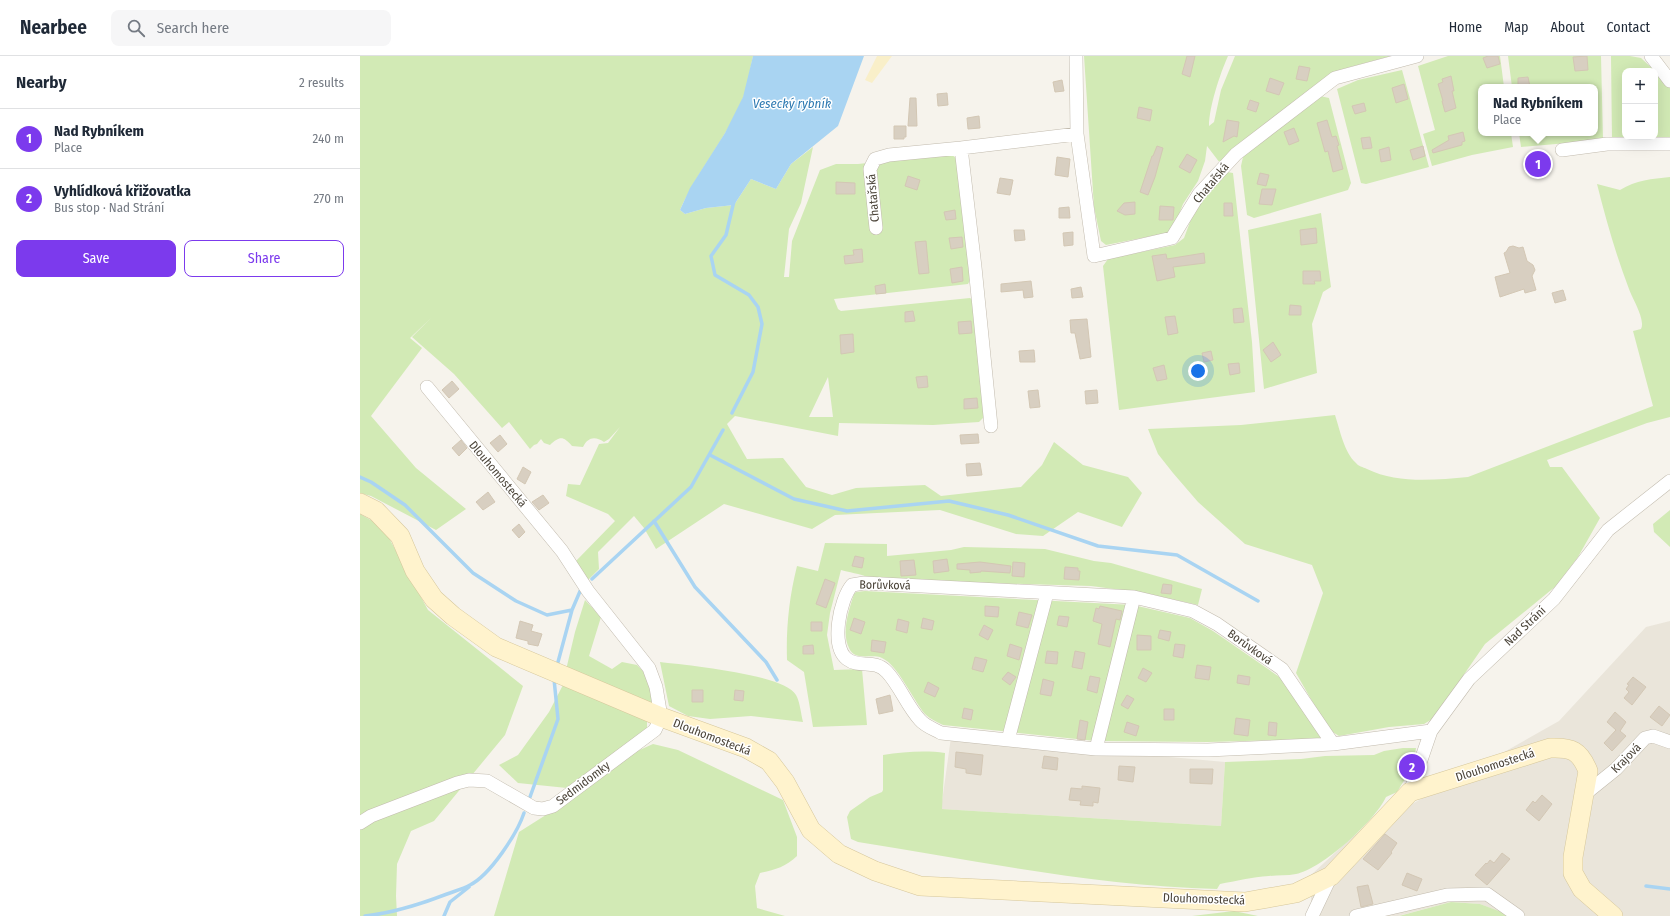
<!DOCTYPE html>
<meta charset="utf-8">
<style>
body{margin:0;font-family:"Fira Sans Condensed",sans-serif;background:#f6f6f7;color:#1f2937}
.controls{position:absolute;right:12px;top:12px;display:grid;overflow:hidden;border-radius:8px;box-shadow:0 4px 16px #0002}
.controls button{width:36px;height:36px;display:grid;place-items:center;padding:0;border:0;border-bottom:1px solid #e0e1e3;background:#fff;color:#1f2937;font:20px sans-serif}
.you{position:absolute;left:838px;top:315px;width:14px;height:14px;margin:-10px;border:3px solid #fff;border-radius:50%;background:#1a73e8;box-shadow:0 0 0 6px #1a73e833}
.badge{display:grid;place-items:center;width:26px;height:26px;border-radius:50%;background:#7c3aed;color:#fff;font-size:13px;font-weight:700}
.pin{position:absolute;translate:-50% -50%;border:2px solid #fff;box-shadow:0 1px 4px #0006}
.popup{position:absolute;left:1118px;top:28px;width:120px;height:52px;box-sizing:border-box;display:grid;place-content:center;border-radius:8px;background:#fff;filter:drop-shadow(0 1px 3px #0005);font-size:13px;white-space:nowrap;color:#747a83}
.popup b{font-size:15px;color:#1f2937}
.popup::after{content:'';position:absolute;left:50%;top:100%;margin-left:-8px;border:8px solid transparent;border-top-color:#fff}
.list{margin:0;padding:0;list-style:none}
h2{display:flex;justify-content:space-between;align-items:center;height:52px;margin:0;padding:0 16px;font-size:17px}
h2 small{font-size:13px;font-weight:400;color:#747a83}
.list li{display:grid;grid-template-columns:26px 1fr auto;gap:12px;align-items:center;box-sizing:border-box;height:60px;padding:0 16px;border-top:1px solid #e0e1e3}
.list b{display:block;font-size:15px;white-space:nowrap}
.list p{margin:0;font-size:13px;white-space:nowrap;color:#747a83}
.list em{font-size:13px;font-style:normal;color:#747a83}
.actions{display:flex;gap:8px;padding:12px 16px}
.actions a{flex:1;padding:9px 0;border:1px solid #7c3aed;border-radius:8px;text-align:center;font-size:14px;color:#7c3aed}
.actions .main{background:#7c3aed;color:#fff}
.icon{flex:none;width:22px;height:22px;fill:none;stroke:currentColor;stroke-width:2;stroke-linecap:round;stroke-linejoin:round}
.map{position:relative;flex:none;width:1310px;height:860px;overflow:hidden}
header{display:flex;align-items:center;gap:24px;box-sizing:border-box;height:56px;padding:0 20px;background:#fff;border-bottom:1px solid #e0e1e3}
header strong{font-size:19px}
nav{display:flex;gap:22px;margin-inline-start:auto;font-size:14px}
.search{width:280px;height:36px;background:#f6f6f7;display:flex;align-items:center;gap:10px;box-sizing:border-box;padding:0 14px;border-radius:8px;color:#747a83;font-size:15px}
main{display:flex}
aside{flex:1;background:#fff}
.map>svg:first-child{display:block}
.residential{fill:#eae5da}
.green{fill:#d2eab5;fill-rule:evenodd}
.sand{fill:#f9efc9}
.water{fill:#a9d4f2}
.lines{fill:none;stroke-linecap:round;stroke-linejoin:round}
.stream{stroke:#a9d4f2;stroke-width:3.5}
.building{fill:#d8cfc1;stroke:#d3c7b4}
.street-casing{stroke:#c2bbae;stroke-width:14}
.secondary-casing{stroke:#d6c79b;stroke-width:20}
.street{stroke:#fff;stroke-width:13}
.secondary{stroke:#fff3cd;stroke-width:19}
.labels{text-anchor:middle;stroke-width:3;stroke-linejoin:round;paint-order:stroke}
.street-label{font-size:12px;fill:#4b4439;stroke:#fff}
.water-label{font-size:13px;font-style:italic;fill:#2e7ab2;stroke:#fff}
</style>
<header>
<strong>Nearbee</strong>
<div class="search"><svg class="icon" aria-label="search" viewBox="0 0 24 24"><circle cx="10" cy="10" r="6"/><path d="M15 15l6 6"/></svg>Search here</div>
<nav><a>Home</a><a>Map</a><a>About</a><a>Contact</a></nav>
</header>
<main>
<aside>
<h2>Nearby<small>2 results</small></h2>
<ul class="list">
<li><span class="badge">1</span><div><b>Nad Rybníkem</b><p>Place</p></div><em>240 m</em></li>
<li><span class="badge">2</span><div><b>Vyhlídková křižovatka</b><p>Bus stop · Nad Strání</p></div><em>270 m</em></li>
</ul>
<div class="actions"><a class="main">Save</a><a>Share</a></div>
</aside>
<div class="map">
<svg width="1310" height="860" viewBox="0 0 1310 860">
<rect width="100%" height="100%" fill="#f6f3ec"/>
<path class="residential" d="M 1310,565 L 1310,860 L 1150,860 L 1120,848 L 1091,846 L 1038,860 L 951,860 L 951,819 L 993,780 L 1045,752 L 1199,665 L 1286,571 Z
M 591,681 L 865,706 L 861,770 L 581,753 Z"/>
<path class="green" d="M 0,0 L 393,0 C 390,13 388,29 383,42 C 367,82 337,115 320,154 L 325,158 L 346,152 L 374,149 L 391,123 L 416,133 L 431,108 L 453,91 L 441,147 L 429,173 L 424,221 L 429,221 L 432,185 L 460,114 L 476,108 L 498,108 L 591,98 L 597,103 L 611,222 L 608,228 L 474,243 L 478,253 L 481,255 L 610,242 L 613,244 L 624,351 L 623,362 L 619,366 L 573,369 L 479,367 L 478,380 L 375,360 L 367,368 L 387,403 L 423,402 L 446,431 L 472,439 L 496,432 L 565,429 L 581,440 L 661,431 L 682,409 L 694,386 L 723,409 L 768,421 L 782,437 L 762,471 L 718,456 L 683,480 L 656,478 L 580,454 L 475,459 L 452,473 L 364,448 L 296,493 L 284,472 L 274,460 L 238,496 L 239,513 L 226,526 L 215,506 L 255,465 L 248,458 L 206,440 L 208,428 L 220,429 L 239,388 L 248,387 L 260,371 L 249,383 L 244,386 C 235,380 228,381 223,391 L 212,390 C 203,380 200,380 190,389 L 184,387 L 181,383 L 177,388 L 174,389 L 170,393 L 149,366 L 142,372 L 94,318 L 52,281 L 71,262 L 50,282 L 62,292 L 11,360 L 56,412 L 106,453 L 76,474 L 11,440 L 0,437 ZM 468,321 L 473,361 L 449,361 Z
M 724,0 L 868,0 C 860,18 849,51 849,70 L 854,66 L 861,34 L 875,0 L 1031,0 L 983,13 L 949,35 L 860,107 L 847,90 L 845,105 L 838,125 L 823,148 L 814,171 L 807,177 L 746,189 L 741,185 L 734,151 Z
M 1088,0 L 1140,0 L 1144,31 L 1121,31 L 1121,77 L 1151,77 L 1153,91 L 1112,99 L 1072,110 L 1063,78 L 1075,74 L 1058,10 Z
M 1148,0 L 1241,0 L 1243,84 L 1161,91 L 1159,77 L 1235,77 L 1235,31 L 1152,31 Z
M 1251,0 L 1270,0 L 1281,2 L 1310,29 L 1310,83 L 1252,84 ZM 1265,15 L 1295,15 L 1295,81 L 1265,81 Z
M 1042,14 L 1069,111 L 1006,128 L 1001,127 L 977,33 L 998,24 Z
M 960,40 L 969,42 L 991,127 L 988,134 L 894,162 L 887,159 L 881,110 L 883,101 L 911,75 Z
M 867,116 L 873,117 L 892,286 L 895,336 L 759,354 L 743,210 L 748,203 L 815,189 L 824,182 L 836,150 Z
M 1310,121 L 1310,361 L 1287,367 L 1187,404 L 1190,411 L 1202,411 L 1240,462 L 1218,501 L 1196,530 L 1125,588 L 1074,662 L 1064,668 L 1029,671 L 979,680 L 968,673 L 936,617 L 963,537 L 952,509 L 885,488 L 838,446 L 813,417 L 798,398 L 788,373 L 881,369 L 975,359 C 980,374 984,396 996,407 C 998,410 1003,411 1007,413 C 1037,428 1075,424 1108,421 L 1293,350 L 1273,275 L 1281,273 C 1286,264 1272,242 1269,233 C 1256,199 1246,164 1237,128 L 1260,134 C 1276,124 1292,123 1310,121 Z
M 961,157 L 971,231 L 963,236 L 952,268 L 957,317 L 904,333 L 888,174 Z
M 1310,454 L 1310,491 L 1294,476 L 1293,468 Z
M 0,458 L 23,471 L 68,554 L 163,630 L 145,679 L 74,765 L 51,775 L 37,808 L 36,840 L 37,860 L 0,860 Z
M 465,487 L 527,488 L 527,500 L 591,494 L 604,491 L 685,493 L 734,505 L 751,507 L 842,533 L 838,549 L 785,537 L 731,530 L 593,526 L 507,521 C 502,518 487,516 481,514 L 470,557 L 467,579 L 474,614 L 502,613 L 507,669 L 453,671 L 444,616 L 427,604 C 426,572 429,542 437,510 L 458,515 Z
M 505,535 L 773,549 L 830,562 L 853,575 L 918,620 L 928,630 L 962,683 L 848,686 L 736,685 L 583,669 C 577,666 570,663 565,658 C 553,644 538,609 522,602 C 512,597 495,606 489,592 C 481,576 489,554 494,538 L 496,536 Z
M 225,544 L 241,561 L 229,600 L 252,613 L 262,606 L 277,609 L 287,619 L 294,652 L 206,614 L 215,576 Z
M 300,606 C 325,609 424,618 436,639 C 440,646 441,658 443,666 L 391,660 L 350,663 L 328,660 L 309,650 Z
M 204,627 L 287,664 L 287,673 L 207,732 L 158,727 L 139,709 L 158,699 L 189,656 Z
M 293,688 L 318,694 L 423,744 L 437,781 L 437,800 C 426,811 414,814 400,817 L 395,830 L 397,852 L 425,860 L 134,860 L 159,776 L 219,738 L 264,701 Z
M 1043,692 L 1056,692 L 1055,698 L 1051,700 L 1048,718 L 1037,736 L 1026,741 C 1015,765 962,813 936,818 C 927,820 918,819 909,820 C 892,821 876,825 860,828 L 857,833 C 736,830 617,805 498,786 L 491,783 L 487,761 L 490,755 L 510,741 L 522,736 L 523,734 L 523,699 C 543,696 565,694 585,697 L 582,753 L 861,770 L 865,706 L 941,703 L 965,700 L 1014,699 L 1024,695 Z
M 1091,846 L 1120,848 L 1152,860 L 1039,860 Z
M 874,855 L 898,860 L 832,860 Z"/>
<path class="sand" d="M 517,0 L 532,0 L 512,27 L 505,24 Z"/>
<path class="water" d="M 393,0 L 504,0 L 478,70 L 431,108 L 416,133 L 391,123 L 374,149 L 346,152 L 325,158 L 320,154 L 330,132 L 365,77 L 383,41 Z"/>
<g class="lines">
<path class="stream" d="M 372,357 L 393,316 L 402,268 L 398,251 L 389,239 L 355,219 L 351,200 L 366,179 L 374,145
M 350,399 L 434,443 L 487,455 L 589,445 L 648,459 L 738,490 L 817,499 L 898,545
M 0,421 L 11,426 L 45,449 L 113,517 L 156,545 L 187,559 L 212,554
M 294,465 L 335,531 L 406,606 L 417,624
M 232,523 L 331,431 L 363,374
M 198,606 L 212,554 L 221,533
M 170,741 L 198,663 L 194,623
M 1286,830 L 1310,833
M 5,860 C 34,857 61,848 87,838 C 95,835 103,833 110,829 C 130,819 157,778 164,757
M 84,860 L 90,846 L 109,831"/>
</g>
<path class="building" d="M 827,0 L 835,0 L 830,21 L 822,18 Z
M 1128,0 L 1138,0 L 1140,8 L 1127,12 L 1123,2 Z
M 1227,0 L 1228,14 L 1215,15 L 1213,1 Z
M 939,10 L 950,12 L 947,25 L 936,23 Z
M 1091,20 L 1094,35 L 1092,35 L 1096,52 L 1085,56 L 1082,45 L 1083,45 L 1078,28 L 1083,26 L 1082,23 Z
M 1168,21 L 1170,31 L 1158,31 L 1158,22 Z
M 910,22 L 924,27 L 919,39 L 906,35 Z
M 702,24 L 704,35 L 695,36 L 693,26 Z
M 1044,28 L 1048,43 L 1036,47 L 1032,32 Z
M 587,37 L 588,49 L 578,50 L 577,38 Z
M 550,42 L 556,42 L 557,70 L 548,70 Z
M 890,44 L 899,47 L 896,56 L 887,53 Z
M 1004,47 L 1006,55 L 995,58 L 992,50 Z
M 779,51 L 792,54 L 790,65 L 777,62 Z
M 619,60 L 620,72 L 608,73 L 607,62 Z
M 867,64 L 879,66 L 877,81 L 874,80 L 863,86 Z
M 967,64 L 972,81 L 976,80 L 979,89 L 977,90 L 983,113 L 973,116 L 968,95 L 965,96 L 957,67 Z
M 534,70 L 546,70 L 546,81 L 544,81 L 544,83 L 534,83 Z
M 934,72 L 939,85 L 929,89 L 924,76 Z
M 1103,76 L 1105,85 L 1102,86 L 1102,89 L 1073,97 L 1072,94 L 1089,84 L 1088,80 Z
M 1010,81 L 1012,92 L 1003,93 L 1001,82 Z
M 797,90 L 803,92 L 795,121 L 788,139 L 780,136 L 792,100 L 793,100 Z
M 1063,90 L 1065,100 L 1053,104 L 1050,94 Z
M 1029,91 L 1031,104 L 1021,106 L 1019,94 Z
M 827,98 L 837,104 L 830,117 L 819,111 Z
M 697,101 L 710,103 L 708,121 L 695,119 Z
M 900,117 L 909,119 L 906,130 L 897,128 Z
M 548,120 L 560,124 L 557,134 L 545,130 Z
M 640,122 L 653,124 L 650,139 L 637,137 Z
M 476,126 L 495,127 L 495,138 L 476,138 Z
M 902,133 L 916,133 L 912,149 L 899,148 Z
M 775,146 L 775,158 L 765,159 L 757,155 L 764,147 Z
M 864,147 L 872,147 L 873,160 L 864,160 Z
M 800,150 L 814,151 L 813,164 L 799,164 Z
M 709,151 L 710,162 L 699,162 L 699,152 Z
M 595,154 L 596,163 L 586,164 L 584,156 Z
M 956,172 L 957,187 L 941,189 L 940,174 Z
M 654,174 L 664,174 L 665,184 L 655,185 Z
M 713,176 L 713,189 L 704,190 L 703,177 Z
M 602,181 L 603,191 L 591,193 L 589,182 Z
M 566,185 L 569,217 L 559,218 L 555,186 Z
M 1153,190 L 1159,192 L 1163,191 L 1167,205 L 1173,209 L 1175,214 L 1172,220 L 1176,234 L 1165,237 L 1164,233 L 1140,241 L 1135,221 L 1150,217 L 1144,197 L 1146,196 L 1149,191 Z
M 502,193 L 503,206 L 485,208 L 484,200 L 494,199 L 493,194 Z
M 844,197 L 845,207 L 813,211 L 815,221 L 797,225 L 792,200 L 806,198 L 807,203 Z
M 602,211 L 603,225 L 592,227 L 590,213 Z
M 943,215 L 960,215 L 961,225 L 954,225 L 955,228 L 943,228 Z
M 671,225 L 673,241 L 664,242 L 663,234 L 641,236 L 641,228 Z
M 525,228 L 526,237 L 516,238 L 515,230 Z
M 721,231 L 723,241 L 712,242 L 711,233 Z
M 1203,234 L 1206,244 L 1195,247 L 1192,237 Z
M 930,249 L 941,250 L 941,259 L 929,259 Z
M 882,252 L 884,266 L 874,267 L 873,253 Z
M 553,255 L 555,265 L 545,266 L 545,256 Z
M 815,260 L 818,277 L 808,279 L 805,261 Z
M 727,263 L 731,301 L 720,303 L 715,277 L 711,277 L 710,264 Z
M 611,265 L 612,277 L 599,278 L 598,266 Z
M 493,278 L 494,296 L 481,298 L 480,279 Z
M 913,286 L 921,299 L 911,306 L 903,294 Z
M 674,294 L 675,306 L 660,306 L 659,295 Z
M 851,295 L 853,304 L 844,306 L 842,297 Z
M 879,307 L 880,317 L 870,319 L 868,308 Z
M 804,309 L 807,323 L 797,325 L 793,312 Z
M 567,320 L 568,331 L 558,332 L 556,321 Z
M 92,325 L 99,333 L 89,342 L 82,334 Z
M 678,334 L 680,351 L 670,352 L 668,335 Z
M 737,334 L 738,347 L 726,348 L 725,335 Z
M 617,342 L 618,352 L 604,353 L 604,343 Z
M 618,378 L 619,387 L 601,388 L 600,379 Z
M 140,379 L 147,388 L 138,396 L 130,387 Z
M 101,384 L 107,392 L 99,400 L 92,392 Z
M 620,407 L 622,419 L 607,420 L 606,408 Z
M 163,411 L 171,416 L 165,428 L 157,423 Z
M 128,436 L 135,446 L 123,454 L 116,446 Z
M 183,439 L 189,447 L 179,454 L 172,446 Z
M 159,468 L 165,476 L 159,482 L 152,474 Z
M 495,500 L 504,502 L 502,512 L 492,510 Z
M 587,503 L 589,515 L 574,517 L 573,505 Z
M 554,504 L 556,519 L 541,520 L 540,505 Z
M 620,506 L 651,510 L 650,517 L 621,515 L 621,516 L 610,517 L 610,514 L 597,513 L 597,508 Z
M 653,506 L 665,507 L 664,521 L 652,520 Z
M 705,511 L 718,512 L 718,515 L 720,515 L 719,524 L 704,523 Z
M 465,523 L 475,527 L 466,552 L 456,548 Z
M 803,528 L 812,529 L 811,538 L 801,537 Z
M 625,550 L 639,551 L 638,561 L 625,560 Z
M 740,550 L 762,555 L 760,564 L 756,563 L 750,591 L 738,588 L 742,568 L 733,565 L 736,552 L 739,553 Z
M 659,556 L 672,559 L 668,572 L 656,569 Z
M 699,560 L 709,561 L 707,571 L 697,569 Z
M 494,562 L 505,566 L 501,578 L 490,574 Z
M 563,562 L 574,565 L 572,574 L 561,572 Z
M 538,563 L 549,566 L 547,577 L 536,574 Z
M 160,565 L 173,569 L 171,575 L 182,578 L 178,590 L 168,588 L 168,585 L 156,582 Z
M 451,566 L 462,566 L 462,575 L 451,575 Z
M 624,569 L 633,574 L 628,584 L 619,579 Z
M 800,574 L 811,576 L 809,585 L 798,582 Z
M 777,579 L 791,580 L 791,594 L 777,594 Z
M 512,584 L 526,586 L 524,597 L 511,595 Z
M 650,588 L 662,592 L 659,604 L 647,600 Z
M 815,588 L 825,589 L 823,602 L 813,600 Z
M 453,589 L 454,598 L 443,598 L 443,590 Z
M 687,595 L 698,596 L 697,608 L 685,607 Z
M 715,595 L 725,597 L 722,613 L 712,611 Z
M 615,601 L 627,604 L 623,616 L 612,613 Z
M 837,609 L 851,611 L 849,624 L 835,622 Z
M 783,612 L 792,617 L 786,626 L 778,622 Z
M 648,616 L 656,621 L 650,629 L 642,623 Z
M 878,619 L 890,621 L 889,629 L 877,627 Z
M 730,620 L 740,622 L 737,637 L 727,634 Z
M 1273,621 L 1286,631 L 1272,649 L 1264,642 L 1269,636 L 1266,633 L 1269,629 L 1267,628 Z
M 683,623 L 694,626 L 691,640 L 680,638 Z
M 568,626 L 579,632 L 575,641 L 564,636 Z
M 332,634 L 343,634 L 343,646 L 332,646 Z
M 375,634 L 384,635 L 383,645 L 374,644 Z
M 530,639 L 533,655 L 519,658 L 516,643 Z
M 767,639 L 774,643 L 768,653 L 761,649 Z
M 1299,650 L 1310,659 L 1302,670 L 1290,661 Z
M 604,652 L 613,654 L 611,664 L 602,662 Z
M 804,653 L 814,653 L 814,664 L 804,664 Z
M 1255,656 L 1266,666 L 1260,675 L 1266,680 L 1252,695 L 1244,687 L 1256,674 L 1247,666 Z
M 876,662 L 890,664 L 888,680 L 874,678 Z
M 720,664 L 728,666 L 725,684 L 717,683 Z
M 767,666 L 779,670 L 776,680 L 764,676 Z
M 909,666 L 917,667 L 916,680 L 908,679 Z
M 596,696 L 623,699 L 621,719 L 606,717 L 606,713 L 595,711 Z
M 684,700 L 698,702 L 697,714 L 682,712 Z
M 759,710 L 775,711 L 773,726 L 758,724 Z
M 830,713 L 853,713 L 852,728 L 830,727 Z
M 722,730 L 740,732 L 738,747 L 733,746 L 733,750 L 720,749 L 721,745 L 709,744 L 711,732 L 722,733 Z
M 1182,739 L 1192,748 L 1179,765 L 1166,754 L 1173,745 L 1175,747 Z
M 1025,778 L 1037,787 L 1031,796 L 1032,797 L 1018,814 L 1003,803 Z
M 1142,797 L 1150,803 L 1127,829 L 1115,819 L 1126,807 L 1127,808 L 1130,804 L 1134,807 Z
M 1047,817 L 1062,823 L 1057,835 L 1042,829 Z
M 1008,829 L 1013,848 L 1001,851 L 997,831 Z"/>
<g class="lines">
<g class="street-casing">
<path id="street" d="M 716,0 L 717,78 L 734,200 L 812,182 L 839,138 L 876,98 L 975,22 L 1057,0
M 1291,0 L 1310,25
M 601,92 L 615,211 L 631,370
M 1202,94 L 1247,88 L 1310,88
M 516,172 L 510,113 L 515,103 L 529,99 L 601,92 L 717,78
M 648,684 L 687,537
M 973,688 L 848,694 L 736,693 L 581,677 C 574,673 565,670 560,664 C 547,650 540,630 527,616 C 514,602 500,613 487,603 C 470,590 480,543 492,529 L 504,527 L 774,541 L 833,555 L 857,568 L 922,613 L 973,688 L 1071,675
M 736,693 L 774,541
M 1050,736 L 1071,675 L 1109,623 L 1194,543 L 1248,474 L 1310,425
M 1225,738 L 1256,713 L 1285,682 L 1293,680 L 1310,686
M 0,767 L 11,760 L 97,727 L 109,724 L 127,725 L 174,752 L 183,753 L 193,750 L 295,674 L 301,661 L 296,631 L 289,612 L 228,535 L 202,495 L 67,331
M 952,860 L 971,820
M 996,860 L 1087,839 L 1127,838 L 1158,860"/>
</g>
<g class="secondary-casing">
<path id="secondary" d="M 0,447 L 16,455 L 40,480 L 55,515 L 74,543 L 93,560 L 136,591 L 301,661 L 386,692 L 409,705 L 425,726 L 451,774 L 479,798 L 515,815 L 560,830 L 885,846 L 936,837 L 971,820 L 1050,736 L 1190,692 C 1212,691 1220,695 1228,715 L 1213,801 L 1213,817 L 1222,833 L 1253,860"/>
</g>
<use href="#street" class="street"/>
<use href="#secondary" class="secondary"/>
</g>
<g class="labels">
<g class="street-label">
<text transform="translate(851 127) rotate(-50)" y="4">Chatařská</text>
<text transform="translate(513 142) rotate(-95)" y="4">Chatařská</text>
<text transform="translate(138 418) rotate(50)" y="4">Dlouhomostecká</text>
<text transform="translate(525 529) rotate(1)" y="4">Borůvková</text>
<text transform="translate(1165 570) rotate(-43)" y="4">Nad Strání</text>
<text transform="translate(890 591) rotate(35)" y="4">Borůvková</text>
<text transform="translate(352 681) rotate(21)" y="4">Dlouhomostecká</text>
<text transform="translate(1266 702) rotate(-45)" y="4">Krajová</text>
<text transform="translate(1135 709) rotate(-18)" y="4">Dlouhomostecká</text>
<text transform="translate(223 727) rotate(-37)" y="4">Sedmidomky</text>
<text transform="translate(844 843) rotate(2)" y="4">Dlouhomostecká</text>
</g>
<g class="water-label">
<text x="432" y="52">Vesecký rybník</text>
</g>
</g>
</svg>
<div class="controls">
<button>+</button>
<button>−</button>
</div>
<div class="you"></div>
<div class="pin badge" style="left:1178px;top:108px">1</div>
<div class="popup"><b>Nad Rybníkem</b>Place</div>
<div class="pin badge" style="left:1052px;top:711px">2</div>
</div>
</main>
